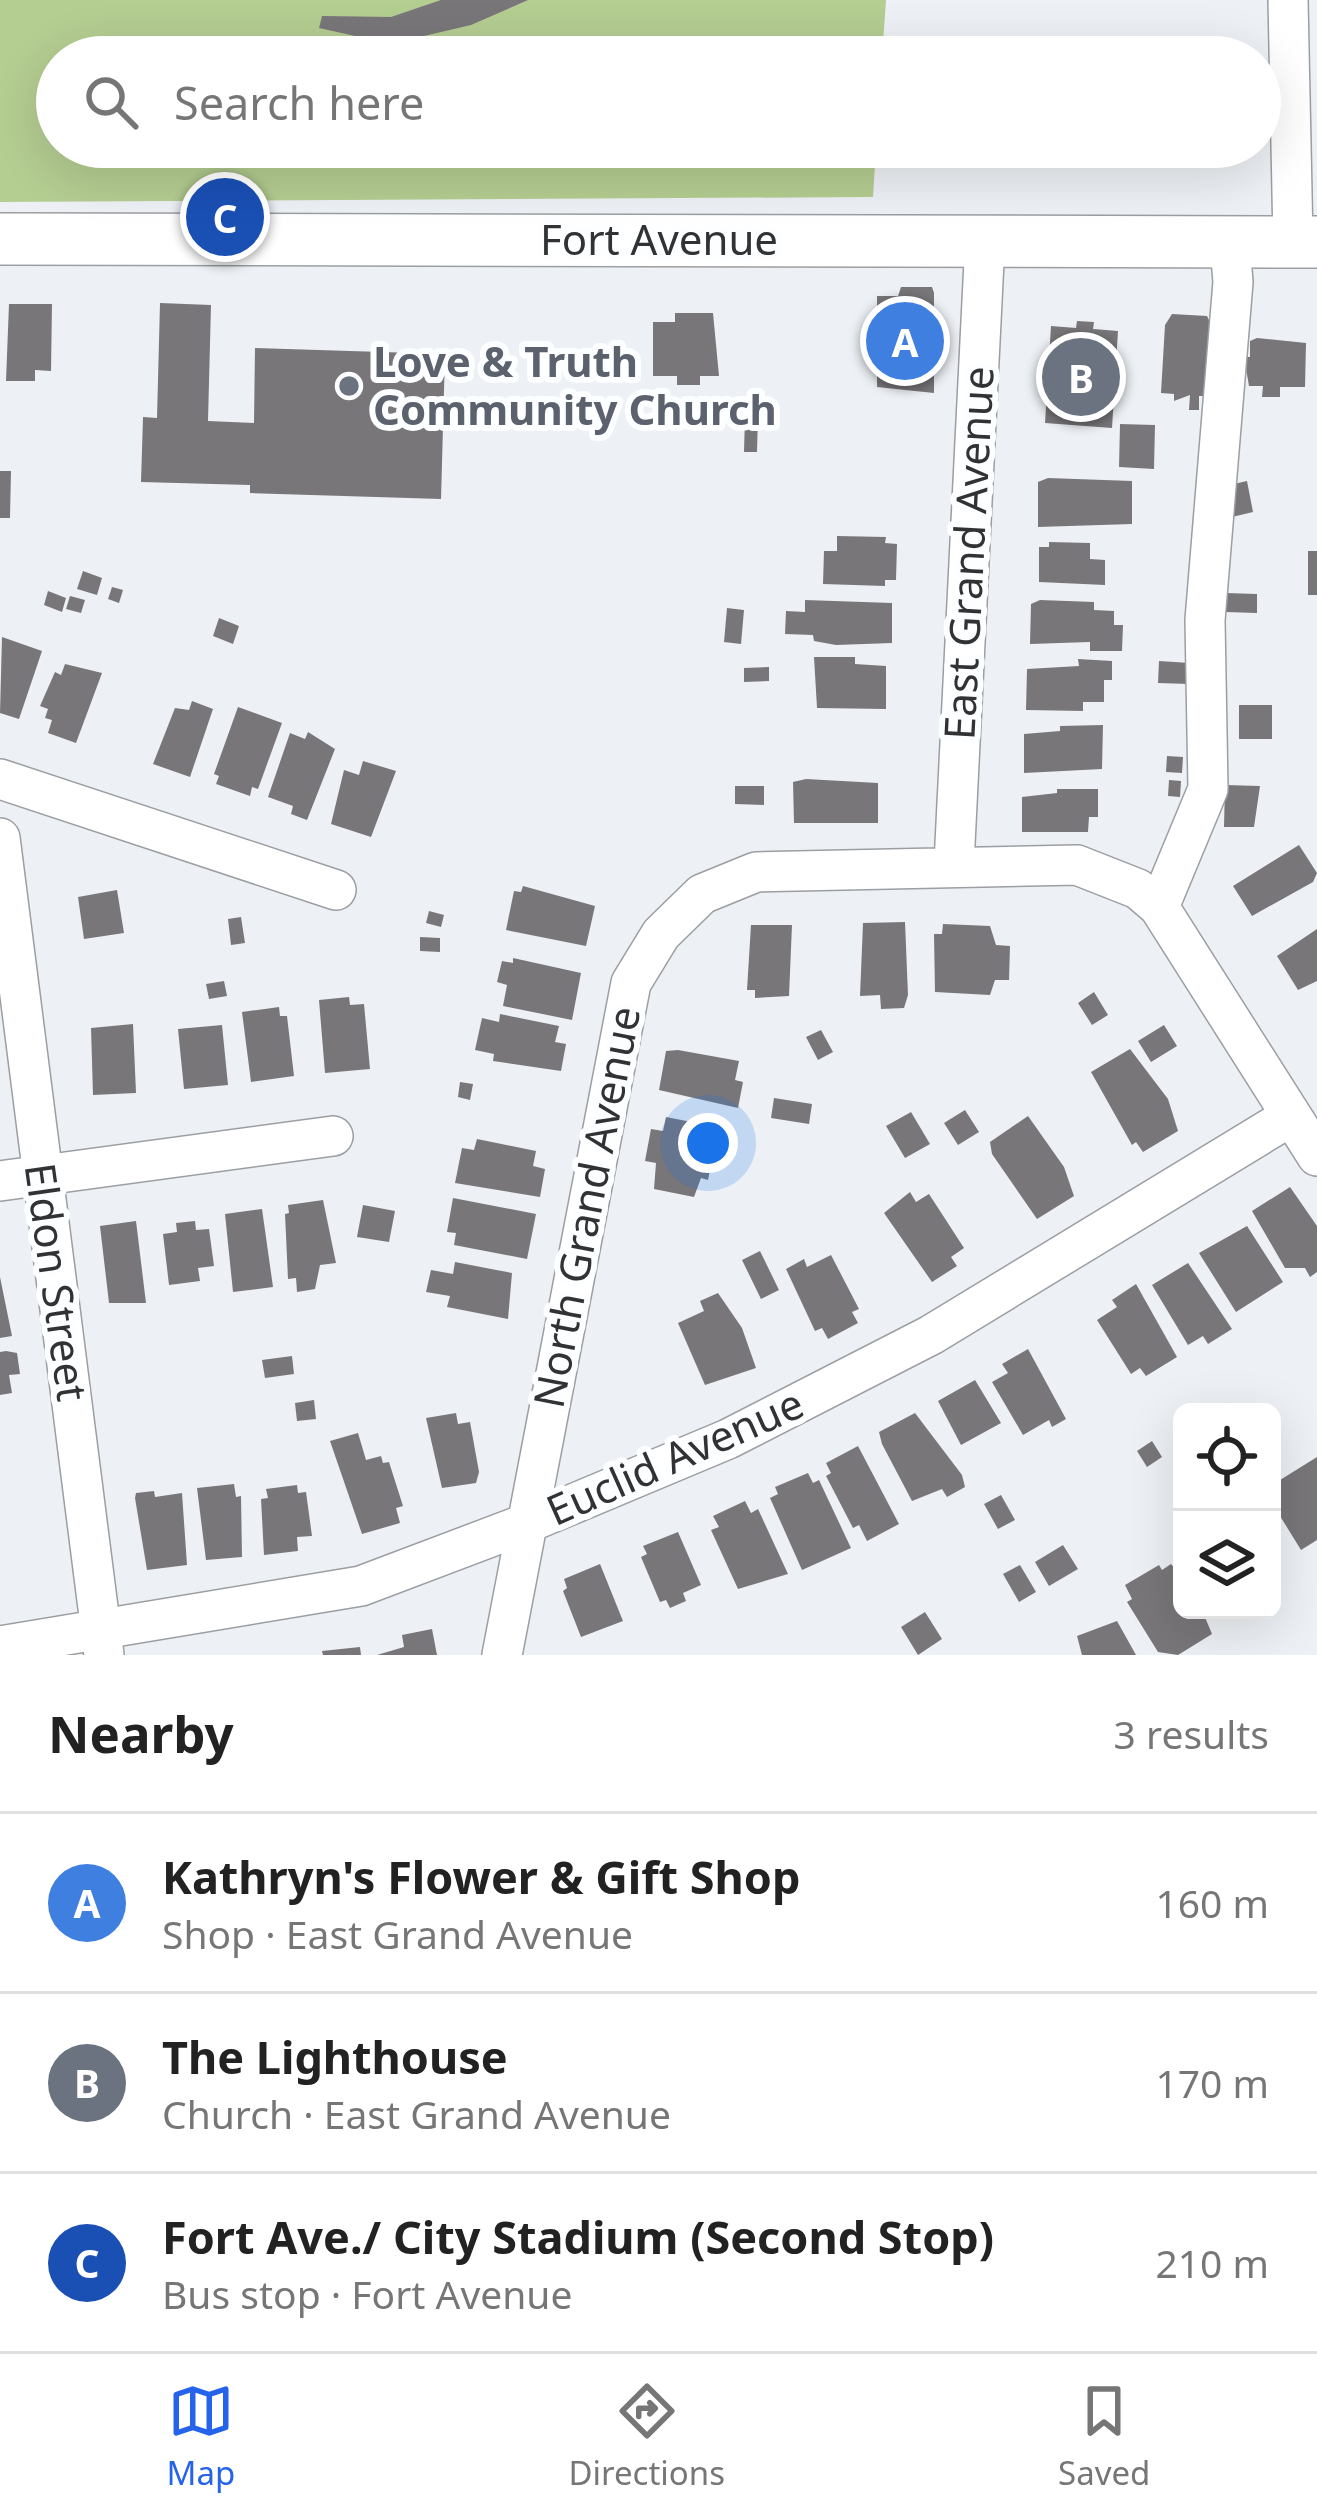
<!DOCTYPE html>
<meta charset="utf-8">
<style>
body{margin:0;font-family:"Noto Sans",sans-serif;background:#f6f6f6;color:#222}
.controls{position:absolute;right:36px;bottom:36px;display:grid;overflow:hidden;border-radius:18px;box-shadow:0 12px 48px #0002}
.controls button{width:108px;height:108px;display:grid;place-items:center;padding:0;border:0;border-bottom:3px solid #e0e0e0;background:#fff;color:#222;font:60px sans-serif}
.you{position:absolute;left:708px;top:1143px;width:42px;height:42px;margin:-30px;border:9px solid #fff;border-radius:50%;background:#1a73e8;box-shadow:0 0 0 18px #1a73e833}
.badge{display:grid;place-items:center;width:78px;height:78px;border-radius:50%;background:#2563eb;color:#fff;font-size:39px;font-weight:700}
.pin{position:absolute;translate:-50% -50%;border:6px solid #fff;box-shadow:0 3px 12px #0006}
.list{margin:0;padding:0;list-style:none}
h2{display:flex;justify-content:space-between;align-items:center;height:156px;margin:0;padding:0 48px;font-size:51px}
h2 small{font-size:39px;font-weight:400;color:#767676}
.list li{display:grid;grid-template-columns:78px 1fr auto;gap:36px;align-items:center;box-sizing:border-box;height:180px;padding:0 48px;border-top:3px solid #e0e0e0}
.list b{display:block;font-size:45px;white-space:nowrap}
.list p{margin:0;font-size:39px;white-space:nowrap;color:#767676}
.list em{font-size:39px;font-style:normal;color:#767676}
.icon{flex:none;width:66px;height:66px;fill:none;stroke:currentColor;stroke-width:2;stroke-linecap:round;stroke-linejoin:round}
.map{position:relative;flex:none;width:1317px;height:1655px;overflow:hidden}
.search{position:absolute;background:#fff;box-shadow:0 12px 48px #0002;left:36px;right:36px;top:36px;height:132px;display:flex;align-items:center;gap:30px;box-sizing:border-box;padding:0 42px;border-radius:66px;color:#767676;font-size:45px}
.sheet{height:696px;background:#fff}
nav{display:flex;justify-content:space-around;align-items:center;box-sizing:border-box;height:168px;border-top:3px solid #e0e0e0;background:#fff;font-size:33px;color:#767676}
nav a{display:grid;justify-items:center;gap:6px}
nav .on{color:#2563eb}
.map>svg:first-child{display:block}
.green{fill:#b4cd91}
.building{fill:#79767a}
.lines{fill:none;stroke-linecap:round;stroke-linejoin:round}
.minor-casing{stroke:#9b9ea2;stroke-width:42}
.major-casing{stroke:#9b9ea2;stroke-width:54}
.minor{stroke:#fff;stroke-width:39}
.major{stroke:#fff;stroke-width:51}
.worship-dot{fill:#6b7280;stroke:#fdfeff;stroke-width:4.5}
.labels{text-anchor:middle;stroke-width:12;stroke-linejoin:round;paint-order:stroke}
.street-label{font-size:42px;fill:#313234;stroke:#fdfeff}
.worship-label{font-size:42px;font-weight:bold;fill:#5b616d;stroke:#fdfeff;text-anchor:start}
</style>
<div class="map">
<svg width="1317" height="1655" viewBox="0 0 1317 1655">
<rect width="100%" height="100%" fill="#edf1f5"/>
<path class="green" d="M 0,0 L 886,0 L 882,57 L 57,57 L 57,147 L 876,147 L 873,197 L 0,202 Z"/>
<path class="building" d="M 441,0 L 528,0 L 471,25 L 424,36 L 355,36 L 319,28 L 322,16 L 391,17 Z
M 1101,44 L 1131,45 L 1131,57 L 1100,57 Z
M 985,147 L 1032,147 L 1032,155 L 985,154 Z
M 1090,147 L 1117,147 L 1117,155 L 1089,155 Z
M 901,287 L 932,287 L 934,293 L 934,393 L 877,387 L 877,296 L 898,296 Z
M 160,303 L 211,305 L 208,421 L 254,423 L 255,348 L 445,354 L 441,499 L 250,493 L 250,485 L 141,482 L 143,417 L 157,418 Z
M 9,304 L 52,304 L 51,371 L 35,370 L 35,381 L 6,381 Z
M 675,313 L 713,313 L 719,376 L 700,376 L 700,385 L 677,385 L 677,376 L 653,376 L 653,322 L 675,322 Z
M 1172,314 L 1207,316 L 1213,328 L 1206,396 L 1199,396 L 1199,410 L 1189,410 L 1190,395 L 1174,401 L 1174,394 L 1161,393 L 1165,325 Z
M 1077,321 L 1094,322 L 1093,329 L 1118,331 L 1112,428 L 1045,423 L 1051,326 L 1076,328 Z
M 1257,338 L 1306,343 L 1305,387 L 1280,387 L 1280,397 L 1262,397 L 1263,386 L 1249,386 L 1244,357 L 1250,357 L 1250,341 Z
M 745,415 L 758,415 L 757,452 L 744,452 Z
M 1120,424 L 1155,425 L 1154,469 L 1119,467 Z
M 0,471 L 11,471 L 10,518 L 0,518 Z
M 1048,478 L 1132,481 L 1132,524 L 1038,527 L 1038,482 Z
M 1247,481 L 1253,512 L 1232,517 L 1225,486 Z
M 837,536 L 886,537 L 885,543 L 897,544 L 896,580 L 885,580 L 885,586 L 823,584 L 824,551 L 837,551 Z
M 1049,542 L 1090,543 L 1090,559 L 1105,560 L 1105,585 L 1039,582 L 1039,547 L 1049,547 Z
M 1308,551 L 1317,551 L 1317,595 L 1308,595 Z
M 83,571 L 102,578 L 97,595 L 77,589 Z
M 112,587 L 123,590 L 119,603 L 108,599 Z
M 48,591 L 66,598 L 62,612 L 44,605 Z
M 1226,593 L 1257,594 L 1257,613 L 1226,612 Z
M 70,596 L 85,600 L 81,613 L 66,609 Z
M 805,600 L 892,603 L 892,643 L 836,645 L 814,641 L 813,635 L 785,634 L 786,611 L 805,612 Z
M 1040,600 L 1094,602 L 1094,610 L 1114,611 L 1114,625 L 1123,625 L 1122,651 L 1090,651 L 1090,642 L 1030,644 L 1031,604 Z
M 727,608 L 744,610 L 741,644 L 724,642 Z
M 219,618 L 239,626 L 233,644 L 213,636 Z
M 2,637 L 42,651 L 19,719 L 0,713 Z
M 814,657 L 855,657 L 855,664 L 886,666 L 886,709 L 817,708 Z
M 1078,659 L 1112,661 L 1112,680 L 1104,680 L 1104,702 L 1083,702 L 1083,711 L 1026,710 L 1027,669 L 1079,666 Z
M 1159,661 L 1190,663 L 1189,684 L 1158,683 Z
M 65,664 L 102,673 L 76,743 L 48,733 L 52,720 L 45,718 L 48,709 L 40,706 L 55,672 L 61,675 Z
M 769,667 L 769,681 L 744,682 L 744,668 Z
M 192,701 L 213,709 L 190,777 L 153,764 L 175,708 L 189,710 Z
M 1239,705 L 1272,705 L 1272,739 L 1239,739 Z
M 238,707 L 282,723 L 258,789 L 252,787 L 250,796 L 216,784 L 219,776 L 214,774 Z
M 1103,725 L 1102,769 L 1024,773 L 1024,734 L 1060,731 L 1060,726 Z
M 308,732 L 335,749 L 307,820 L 291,814 L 293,806 L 268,797 L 290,733 L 305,739 Z
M 1167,756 L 1183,757 L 1182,773 L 1166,772 Z
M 363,761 L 396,771 L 371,837 L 331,824 L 344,770 L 359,775 Z
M 806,779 L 878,783 L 878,823 L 794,823 L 793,782 Z
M 1169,780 L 1181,781 L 1180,797 L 1168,796 Z
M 1225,785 L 1260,786 L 1254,827 L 1224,827 Z
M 735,786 L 764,786 L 764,805 L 735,804 Z
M 1057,789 L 1098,789 L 1098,817 L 1089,817 L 1088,832 L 1022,832 L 1022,797 L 1057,793 Z
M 1299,845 L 1317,873 L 1313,882 L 1252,916 L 1233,886 Z
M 523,886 L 595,906 L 586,946 L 506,930 L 514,891 L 521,892 Z
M 117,890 L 124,933 L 84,939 L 78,897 Z
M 429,911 L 444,915 L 441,927 L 426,923 Z
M 241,917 L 245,943 L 231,945 L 228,919 Z
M 905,922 L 908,995 L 904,1008 L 881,1009 L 880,995 L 860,996 L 863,923 Z
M 943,924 L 990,926 L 996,945 L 1010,946 L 1009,980 L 995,980 L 990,995 L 935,992 L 934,934 L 942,934 Z
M 751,925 L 792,925 L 789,996 L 755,998 L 755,990 L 747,990 Z
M 1317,929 L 1317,981 L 1298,990 L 1277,956 Z
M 420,937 L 440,938 L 440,952 L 420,951 Z
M 513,958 L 581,973 L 572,1020 L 503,1006 L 507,985 L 497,982 L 502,961 L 513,963 Z
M 224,981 L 227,996 L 209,999 L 206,984 Z
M 1094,992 L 1108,1015 L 1092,1025 L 1078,1003 Z
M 349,997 L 350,1005 L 364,1004 L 370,1069 L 325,1073 L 319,1000 Z
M 279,1007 L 280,1016 L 287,1016 L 294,1076 L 251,1082 L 242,1012 Z
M 500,1014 L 559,1026 L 555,1042 L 566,1044 L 561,1071 L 493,1061 L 494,1054 L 475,1050 L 482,1018 L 499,1022 Z
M 133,1024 L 136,1093 L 93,1095 L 91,1028 Z
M 222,1025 L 228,1085 L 184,1089 L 178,1029 Z
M 1164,1025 L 1177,1046 L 1151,1062 L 1138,1041 Z
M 821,1030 L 833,1052 L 818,1060 L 806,1037 Z
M 1130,1049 L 1168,1099 L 1178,1131 L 1143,1152 L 1136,1142 L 1132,1145 L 1091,1072 Z
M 678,1050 L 739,1061 L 735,1080 L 743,1082 L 738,1108 L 659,1090 L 666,1051 Z
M 460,1082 L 473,1084 L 470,1100 L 458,1097 Z
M 774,1098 L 812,1104 L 809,1124 L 771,1118 Z
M 965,1110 L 979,1132 L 958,1145 L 944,1123 Z
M 911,1112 L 930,1144 L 905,1158 L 886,1126 Z
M 1028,1116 L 1064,1167 L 1074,1196 L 1037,1219 L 992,1154 L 990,1142 Z
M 666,1117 L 712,1126 L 708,1143 L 715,1145 L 708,1180 L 701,1178 L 694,1197 L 654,1189 L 656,1163 L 645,1161 L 651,1129 L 663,1131 Z
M 477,1139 L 536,1151 L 533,1166 L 545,1169 L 540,1197 L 455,1183 L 462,1148 L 474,1150 Z
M 1290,1187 L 1317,1226 L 1317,1272 L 1310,1277 L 1305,1268 L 1285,1268 L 1252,1211 Z
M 910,1192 L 916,1202 L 929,1194 L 964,1248 L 951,1257 L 957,1266 L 932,1282 L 884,1213 Z
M 453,1198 L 536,1214 L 527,1259 L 454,1245 L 456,1233 L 447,1232 Z
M 323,1200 L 336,1263 L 320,1265 L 315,1289 L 297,1292 L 296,1278 L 288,1279 L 285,1214 L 289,1213 L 288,1205 Z
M 363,1205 L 395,1211 L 389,1242 L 357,1237 Z
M 262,1209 L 273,1287 L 233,1292 L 225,1214 Z
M 136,1221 L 146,1303 L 109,1303 L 100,1226 Z
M 195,1221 L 196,1230 L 209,1229 L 214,1266 L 198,1268 L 200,1281 L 169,1285 L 163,1234 L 177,1232 L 176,1223 Z
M 1247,1226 L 1283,1282 L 1236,1312 L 1199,1253 Z
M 760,1251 L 779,1290 L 761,1299 L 742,1260 Z
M 831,1255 L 859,1309 L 852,1312 L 858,1323 L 828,1339 L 822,1328 L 815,1331 L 786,1269 L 804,1259 L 807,1267 Z
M 455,1262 L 512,1273 L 508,1319 L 447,1307 L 450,1296 L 426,1292 L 431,1270 L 453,1274 Z
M 1188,1263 L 1232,1329 L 1208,1344 L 1203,1336 L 1188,1345 L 1152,1285 Z
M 0,1277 L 12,1336 L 0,1338 Z
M 1136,1284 L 1177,1357 L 1146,1376 L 1140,1368 L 1131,1374 L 1097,1320 L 1117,1307 L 1112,1300 Z
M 718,1293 L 742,1328 L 756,1368 L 705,1385 L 678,1323 L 704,1311 L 700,1301 Z
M 1028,1349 L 1066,1419 L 1052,1427 L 1049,1420 L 1023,1435 L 992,1382 L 1008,1373 L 1002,1364 Z
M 6,1351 L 17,1353 L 20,1374 L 9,1375 L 12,1393 L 0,1395 L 0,1352 Z
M 292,1356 L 294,1374 L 265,1378 L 262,1360 Z
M 975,1380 L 1001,1423 L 961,1445 L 938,1401 Z
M 314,1400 L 316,1419 L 297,1421 L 295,1403 Z
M 456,1413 L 458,1424 L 470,1422 L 479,1472 L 476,1483 L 442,1488 L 426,1418 Z
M 915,1413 L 962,1475 L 965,1487 L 947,1497 L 942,1489 L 912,1501 L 882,1444 L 879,1432 Z
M 358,1433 L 366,1460 L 381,1456 L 383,1463 L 389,1462 L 403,1506 L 396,1508 L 400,1523 L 362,1534 L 330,1441 Z
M 1152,1441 L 1162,1457 L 1147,1467 L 1137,1451 Z
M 858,1446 L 899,1524 L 867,1541 L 859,1525 L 853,1528 L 826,1476 L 831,1473 L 826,1463 Z
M 1317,1457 L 1317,1540 L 1301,1550 L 1272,1503 L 1272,1485 Z
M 808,1473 L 813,1483 L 819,1480 L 851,1548 L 802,1570 L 770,1498 L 778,1494 L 775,1487 Z
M 234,1484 L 236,1497 L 241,1496 L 242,1557 L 206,1560 L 197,1488 Z
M 297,1485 L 298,1493 L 306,1492 L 312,1536 L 297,1537 L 298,1551 L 264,1555 L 261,1499 L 268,1498 L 266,1489 Z
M 154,1491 L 155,1497 L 182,1493 L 187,1565 L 147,1570 L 135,1498 L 136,1493 Z
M 1001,1495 L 1015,1520 L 998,1529 L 984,1504 Z
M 745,1501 L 751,1513 L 758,1509 L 788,1574 L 738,1589 L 711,1530 L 719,1527 L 713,1516 Z
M 678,1532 L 701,1585 L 683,1593 L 686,1601 L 670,1608 L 666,1600 L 660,1602 L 641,1557 L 647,1554 L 643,1546 Z
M 1063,1545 L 1078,1569 L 1049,1586 L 1035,1562 Z
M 600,1564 L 623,1621 L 581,1637 L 563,1591 L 567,1588 L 564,1579 Z
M 1171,1564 L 1182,1577 L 1182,1610 L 1202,1610 L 1212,1634 L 1178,1655 L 1158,1652 L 1127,1602 L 1132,1599 L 1125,1585 L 1159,1565 L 1162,1570 Z
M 1020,1565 L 1036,1592 L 1019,1602 L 1003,1574 Z
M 925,1612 L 942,1639 L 918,1655 L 901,1627 Z
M 1117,1621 L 1136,1655 L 1082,1655 L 1077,1636 Z
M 432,1629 L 437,1655 L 377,1655 L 404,1647 L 402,1635 Z
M 360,1647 L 361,1655 L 323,1655 L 322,1651 Z"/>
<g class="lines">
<g class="minor-casing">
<path id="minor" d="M 1288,0 L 1293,241
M 0,779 L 336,890
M 0,838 L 104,1655
M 954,864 L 985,241
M 1159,907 L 1208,789 L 1205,620 L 1233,282 L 1230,244
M 0,1181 L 333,1136
M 0,1646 L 361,1586 L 525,1524 L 728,1439 L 931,1335 L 1291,1116
M 502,1655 L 631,983 L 661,934 L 702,894 L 756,872 L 1077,865 L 1138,889 L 1159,907 L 1317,1156"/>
</g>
<g class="major-casing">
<path id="major" d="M 0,239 L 1317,242"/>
</g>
<use href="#minor" class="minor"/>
<use href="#major" class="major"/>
</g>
<circle class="worship-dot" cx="349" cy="386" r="12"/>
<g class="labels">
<g class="street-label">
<text x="659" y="255">Fort Avenue</text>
<text transform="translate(969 553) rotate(-87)" y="15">East Grand Avenue</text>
<text transform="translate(587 1207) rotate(-79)" y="15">North Grand Avenue</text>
<text transform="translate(56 1282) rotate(82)" y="15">Eldon Street</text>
<text transform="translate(675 1457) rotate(-24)" y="15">Euclid Avenue</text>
</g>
<g class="worship-label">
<text x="373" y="377">Love &amp; Truth<tspan x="373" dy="48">Community Church</tspan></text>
</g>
</g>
</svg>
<div class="controls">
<button><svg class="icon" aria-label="locate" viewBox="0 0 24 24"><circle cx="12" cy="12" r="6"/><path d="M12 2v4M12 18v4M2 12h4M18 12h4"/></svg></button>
<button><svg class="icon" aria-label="layers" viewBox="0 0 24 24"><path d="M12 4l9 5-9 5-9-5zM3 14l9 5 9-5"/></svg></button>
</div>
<div class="you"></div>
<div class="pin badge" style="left:905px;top:341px;background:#3f7fe0">A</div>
<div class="pin badge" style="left:1081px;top:377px;background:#6b7280">B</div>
<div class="pin badge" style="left:225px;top:217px;background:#1a4fb4">C</div>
<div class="search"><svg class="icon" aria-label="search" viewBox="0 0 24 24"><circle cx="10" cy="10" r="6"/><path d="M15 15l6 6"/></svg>Search here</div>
</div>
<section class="sheet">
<h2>Nearby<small>3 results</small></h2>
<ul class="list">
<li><span class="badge" style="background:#3f7fe0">A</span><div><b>Kathryn's Flower &amp; Gift Shop</b><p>Shop · East Grand Avenue</p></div><em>160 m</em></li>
<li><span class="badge" style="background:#6b7280">B</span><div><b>The Lighthouse</b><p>Church · East Grand Avenue</p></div><em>170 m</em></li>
<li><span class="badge" style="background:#1a4fb4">C</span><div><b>Fort Ave./ City Stadium (Second Stop)</b><p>Bus stop · Fort Avenue</p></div><em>210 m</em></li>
</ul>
</section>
<nav>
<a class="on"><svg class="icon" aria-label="map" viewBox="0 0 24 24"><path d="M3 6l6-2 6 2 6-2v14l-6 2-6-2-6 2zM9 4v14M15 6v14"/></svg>Map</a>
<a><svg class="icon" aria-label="directions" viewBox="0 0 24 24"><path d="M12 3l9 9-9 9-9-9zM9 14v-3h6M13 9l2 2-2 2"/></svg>Directions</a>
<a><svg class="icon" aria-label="saved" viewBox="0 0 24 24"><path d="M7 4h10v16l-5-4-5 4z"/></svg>Saved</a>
</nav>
